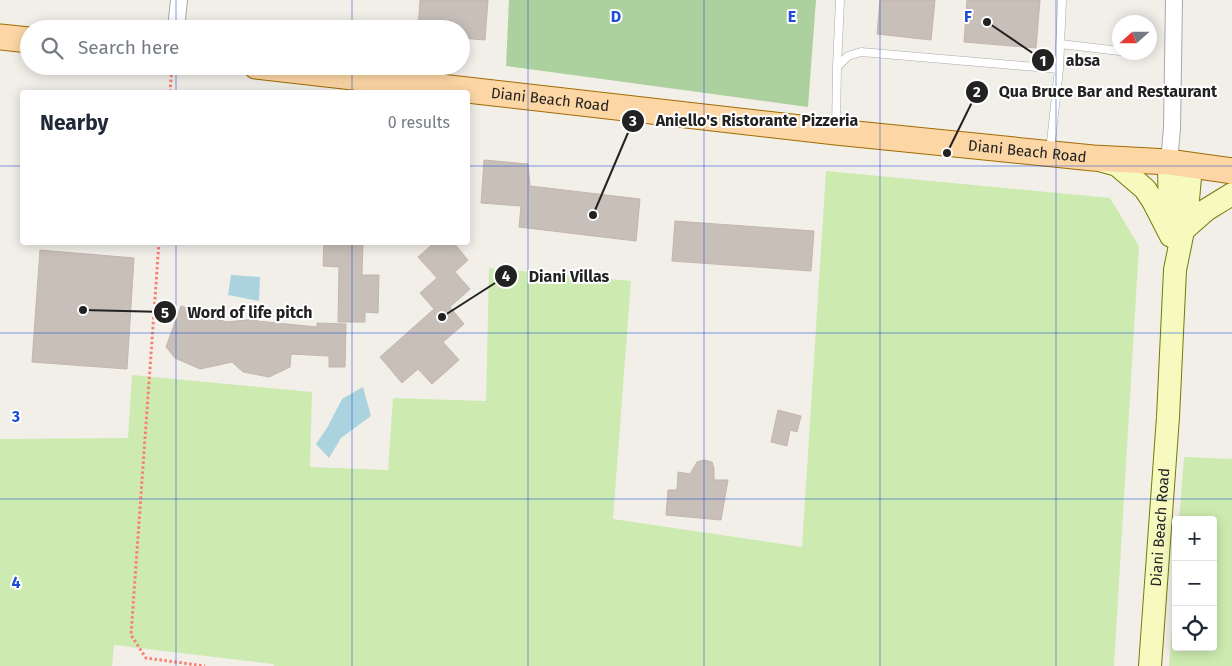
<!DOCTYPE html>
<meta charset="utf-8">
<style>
body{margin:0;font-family:"Fira Sans",sans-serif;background:#f6f6f7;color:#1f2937}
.controls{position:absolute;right:15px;bottom:15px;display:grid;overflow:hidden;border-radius:5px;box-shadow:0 2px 12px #0003}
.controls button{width:45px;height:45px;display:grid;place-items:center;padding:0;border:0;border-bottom:1px solid #e0e1e3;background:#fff;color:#1f2937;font:25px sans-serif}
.compass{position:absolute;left:1112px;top:15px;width:45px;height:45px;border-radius:50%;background:#fff;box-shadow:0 2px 12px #0003;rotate:249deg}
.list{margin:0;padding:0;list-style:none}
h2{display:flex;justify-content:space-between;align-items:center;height:65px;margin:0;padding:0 20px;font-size:21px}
h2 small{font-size:16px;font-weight:400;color:#747a83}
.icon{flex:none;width:28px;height:28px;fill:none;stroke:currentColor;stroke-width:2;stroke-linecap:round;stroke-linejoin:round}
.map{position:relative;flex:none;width:1232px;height:666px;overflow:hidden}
.search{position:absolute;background:#fff;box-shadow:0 2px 12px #0003;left:20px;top:20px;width:450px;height:55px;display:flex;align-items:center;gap:12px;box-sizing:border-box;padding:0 18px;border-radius:28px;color:#747a83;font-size:19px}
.panel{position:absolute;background:#fff;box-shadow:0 2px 12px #0003;left:20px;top:90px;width:450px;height:155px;border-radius:5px}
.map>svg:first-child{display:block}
.grass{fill:#cdebb0}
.forest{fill:#add19e}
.water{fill:#aad3df}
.building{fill:#c7bfb8;stroke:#c4b6ab}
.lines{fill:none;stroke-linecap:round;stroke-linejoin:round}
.service-casing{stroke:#a9a9a9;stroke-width:9}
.minor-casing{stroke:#a9a9a9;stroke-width:18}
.secondary-casing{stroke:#707d05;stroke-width:24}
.primary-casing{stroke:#a06b00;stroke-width:27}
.path{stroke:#fa8072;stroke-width:3;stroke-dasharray:2.5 2.5;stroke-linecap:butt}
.service{stroke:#fff;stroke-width:8}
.minor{stroke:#fff;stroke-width:16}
.secondary{stroke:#f7fabf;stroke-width:22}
.primary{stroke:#fcd6a4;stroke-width:25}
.grid{fill:none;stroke:#1d4ed8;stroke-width:1;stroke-opacity:0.55}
.labels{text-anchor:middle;stroke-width:4;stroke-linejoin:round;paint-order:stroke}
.street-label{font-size:15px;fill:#222;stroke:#fff}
.grid-label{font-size:16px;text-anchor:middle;font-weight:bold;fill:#1d4ed8;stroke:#fff;stroke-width:4;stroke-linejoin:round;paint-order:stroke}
.leader{fill:none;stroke:#222;stroke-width:2}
.callout-dot{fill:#222;stroke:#fff;stroke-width:2}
.mark-label{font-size:15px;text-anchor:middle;font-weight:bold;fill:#fff}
.callout-label{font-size:16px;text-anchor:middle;font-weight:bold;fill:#222;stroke:#fff;stroke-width:4;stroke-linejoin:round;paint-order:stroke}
</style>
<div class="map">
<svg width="1232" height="666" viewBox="0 0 1232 666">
<rect width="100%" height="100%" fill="#f2efe9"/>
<path class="grass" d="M 826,171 L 1110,198 L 1139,246 L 1114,666 L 274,666 L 273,664 L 114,645 L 112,666 L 0,666 L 0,439 L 128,438 L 132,375 L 312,392 L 310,467 L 388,470 L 393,398 L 486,401 L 489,268 L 631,281 L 613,519 L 802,547 Z
M 1184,457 L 1232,459 L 1232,666 L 1169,666 L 1176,572 L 1176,647 L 1213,647 L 1213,520 L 1179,520 Z"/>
<path class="forest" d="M 509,0 L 816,0 L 808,107 L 506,66 Z"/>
<path class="water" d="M 231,275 L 260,277 L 259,301 L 228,295 Z
M 363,387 L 371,416 L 341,438 L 329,458 L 316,444 L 327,428 L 342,399 Z"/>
<path class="building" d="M 420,0 L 488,0 L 485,40 L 461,38 L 461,29 L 418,29 Z
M 880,0 L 935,0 L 931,40 L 877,34 Z
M 967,0 L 1040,0 L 1036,48 L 964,42 Z
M 484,160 L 528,164 L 530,186 L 640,199 L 636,241 L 519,227 L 521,206 L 481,203 Z
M 675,221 L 814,231 L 811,271 L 672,261 Z
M 324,242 L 363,242 L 362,275 L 379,275 L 378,313 L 365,312 L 365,322 L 338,322 L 339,267 L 323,266 Z
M 435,242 L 453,242 L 468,260 L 455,272 L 470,289 L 450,307 L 464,324 L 443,342 L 459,360 L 432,384 L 418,369 L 402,383 L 380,357 L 434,309 L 420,293 L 437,278 L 418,257 Z
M 40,250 L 134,258 L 127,369 L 32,362 Z
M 181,306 L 226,322 L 257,319 L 257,321 L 317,327 L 317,323 L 346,324 L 345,367 L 329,367 L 329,356 L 291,354 L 290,367 L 269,377 L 243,372 L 232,362 L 200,369 L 175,358 L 166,347 Z
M 778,410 L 801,416 L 797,432 L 790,430 L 787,446 L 771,442 Z
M 704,460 L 712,462 L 714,468 L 714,480 L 728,480 L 721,520 L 666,515 L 668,490 L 677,490 L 678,472 L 690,474 L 697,462 Z"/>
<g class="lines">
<g class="service-casing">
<path id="service" d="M 1060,44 L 1120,51
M 837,67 L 840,0
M 1059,69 L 1062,0
M 836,130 L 837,67 L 848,56 L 861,52 L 1059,69 L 1050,151"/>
</g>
<g class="minor-casing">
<path id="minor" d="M 176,29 L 179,0
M 1169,162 L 1172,128 L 1174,0"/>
</g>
<g class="secondary-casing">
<g id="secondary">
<path d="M 1099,160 L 1117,165 L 1145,189 L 1153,201 L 1171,236"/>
<path d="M 1169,162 L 1170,227"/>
<path d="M 1181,232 L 1206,210 L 1232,194"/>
<path id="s1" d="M 1150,666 L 1168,417 L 1175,270 L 1187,211 L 1191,166"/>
</g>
</g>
<g class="primary-casing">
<g id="primary">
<path d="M 0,37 L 29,40"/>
<path id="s2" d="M 256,66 L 836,132 L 1093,158 L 1169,162 L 1232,171"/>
</g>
</g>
<path class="path" d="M 170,92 L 172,66
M 159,242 L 131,635 L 146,658 L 205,666"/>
<use href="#service" class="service"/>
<use href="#minor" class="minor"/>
<use href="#secondary" class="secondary"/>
<use href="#primary" class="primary"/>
</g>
<path class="grid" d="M 176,0 L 176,29M 352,0 L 352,29M 528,0 L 528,666M 704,0 L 704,666M 880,0 L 880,666M 1056,0 L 1056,666M 176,66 L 176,92M 352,66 L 352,92M 0,166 L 22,166M 468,166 L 1232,166M 176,242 L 176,666M 352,242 L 352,666M 0,333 L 1232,333M 0,499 L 1232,499"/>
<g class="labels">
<g class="street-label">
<text dy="5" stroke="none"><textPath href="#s2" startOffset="296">Diani Beach Road</textPath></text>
<text dy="5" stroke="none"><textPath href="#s2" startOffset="776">Diani Beach Road</textPath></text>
<text dy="5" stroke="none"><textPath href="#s1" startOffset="139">Diani Beach Road</textPath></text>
</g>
</g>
<g class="grid-label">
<text x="616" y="22">D</text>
<text x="792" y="22">E</text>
<text x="968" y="22">F</text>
<text x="16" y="422">3</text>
<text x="16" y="588">4</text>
</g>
<path class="leader" d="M987 22L1043 60M947 153L977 92M593 215L633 121M442 317L506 276M83 310L165 312"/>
<g class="callout-dot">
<circle cx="987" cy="22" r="5"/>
<circle cx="947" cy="153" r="5"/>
<circle cx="593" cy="215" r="5"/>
<circle cx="442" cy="317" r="5"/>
<circle cx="83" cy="310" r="5"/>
<circle cx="1043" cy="60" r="12"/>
<circle cx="977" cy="92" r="12"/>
<circle cx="633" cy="121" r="12"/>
<circle cx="506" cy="276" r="12"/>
<circle cx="165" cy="312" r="12"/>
</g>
<g class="mark-label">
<text x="1043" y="66">1</text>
<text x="977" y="97">2</text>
<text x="633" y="126">3</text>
<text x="506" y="281">4</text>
<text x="165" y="318">5</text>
</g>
<g class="callout-label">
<text x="1083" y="66">absa</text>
<text x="1108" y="97">Qua Bruce Bar and Restaurant</text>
<text x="757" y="126">Aniello's Ristorante Pizzeria</text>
<text x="569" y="282">Diani Villas</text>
<text x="250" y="318">Word of life pitch</text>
</g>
</svg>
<div class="controls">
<button>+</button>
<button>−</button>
<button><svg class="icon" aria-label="locate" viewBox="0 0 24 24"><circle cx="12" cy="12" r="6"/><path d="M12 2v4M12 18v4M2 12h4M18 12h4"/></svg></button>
</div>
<svg class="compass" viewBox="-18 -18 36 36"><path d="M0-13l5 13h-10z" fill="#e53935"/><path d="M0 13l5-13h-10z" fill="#747a83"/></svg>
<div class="search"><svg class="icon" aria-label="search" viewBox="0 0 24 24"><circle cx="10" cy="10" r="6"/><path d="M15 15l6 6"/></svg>Search here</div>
<section class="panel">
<h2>Nearby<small>0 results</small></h2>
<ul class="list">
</ul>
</section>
</div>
